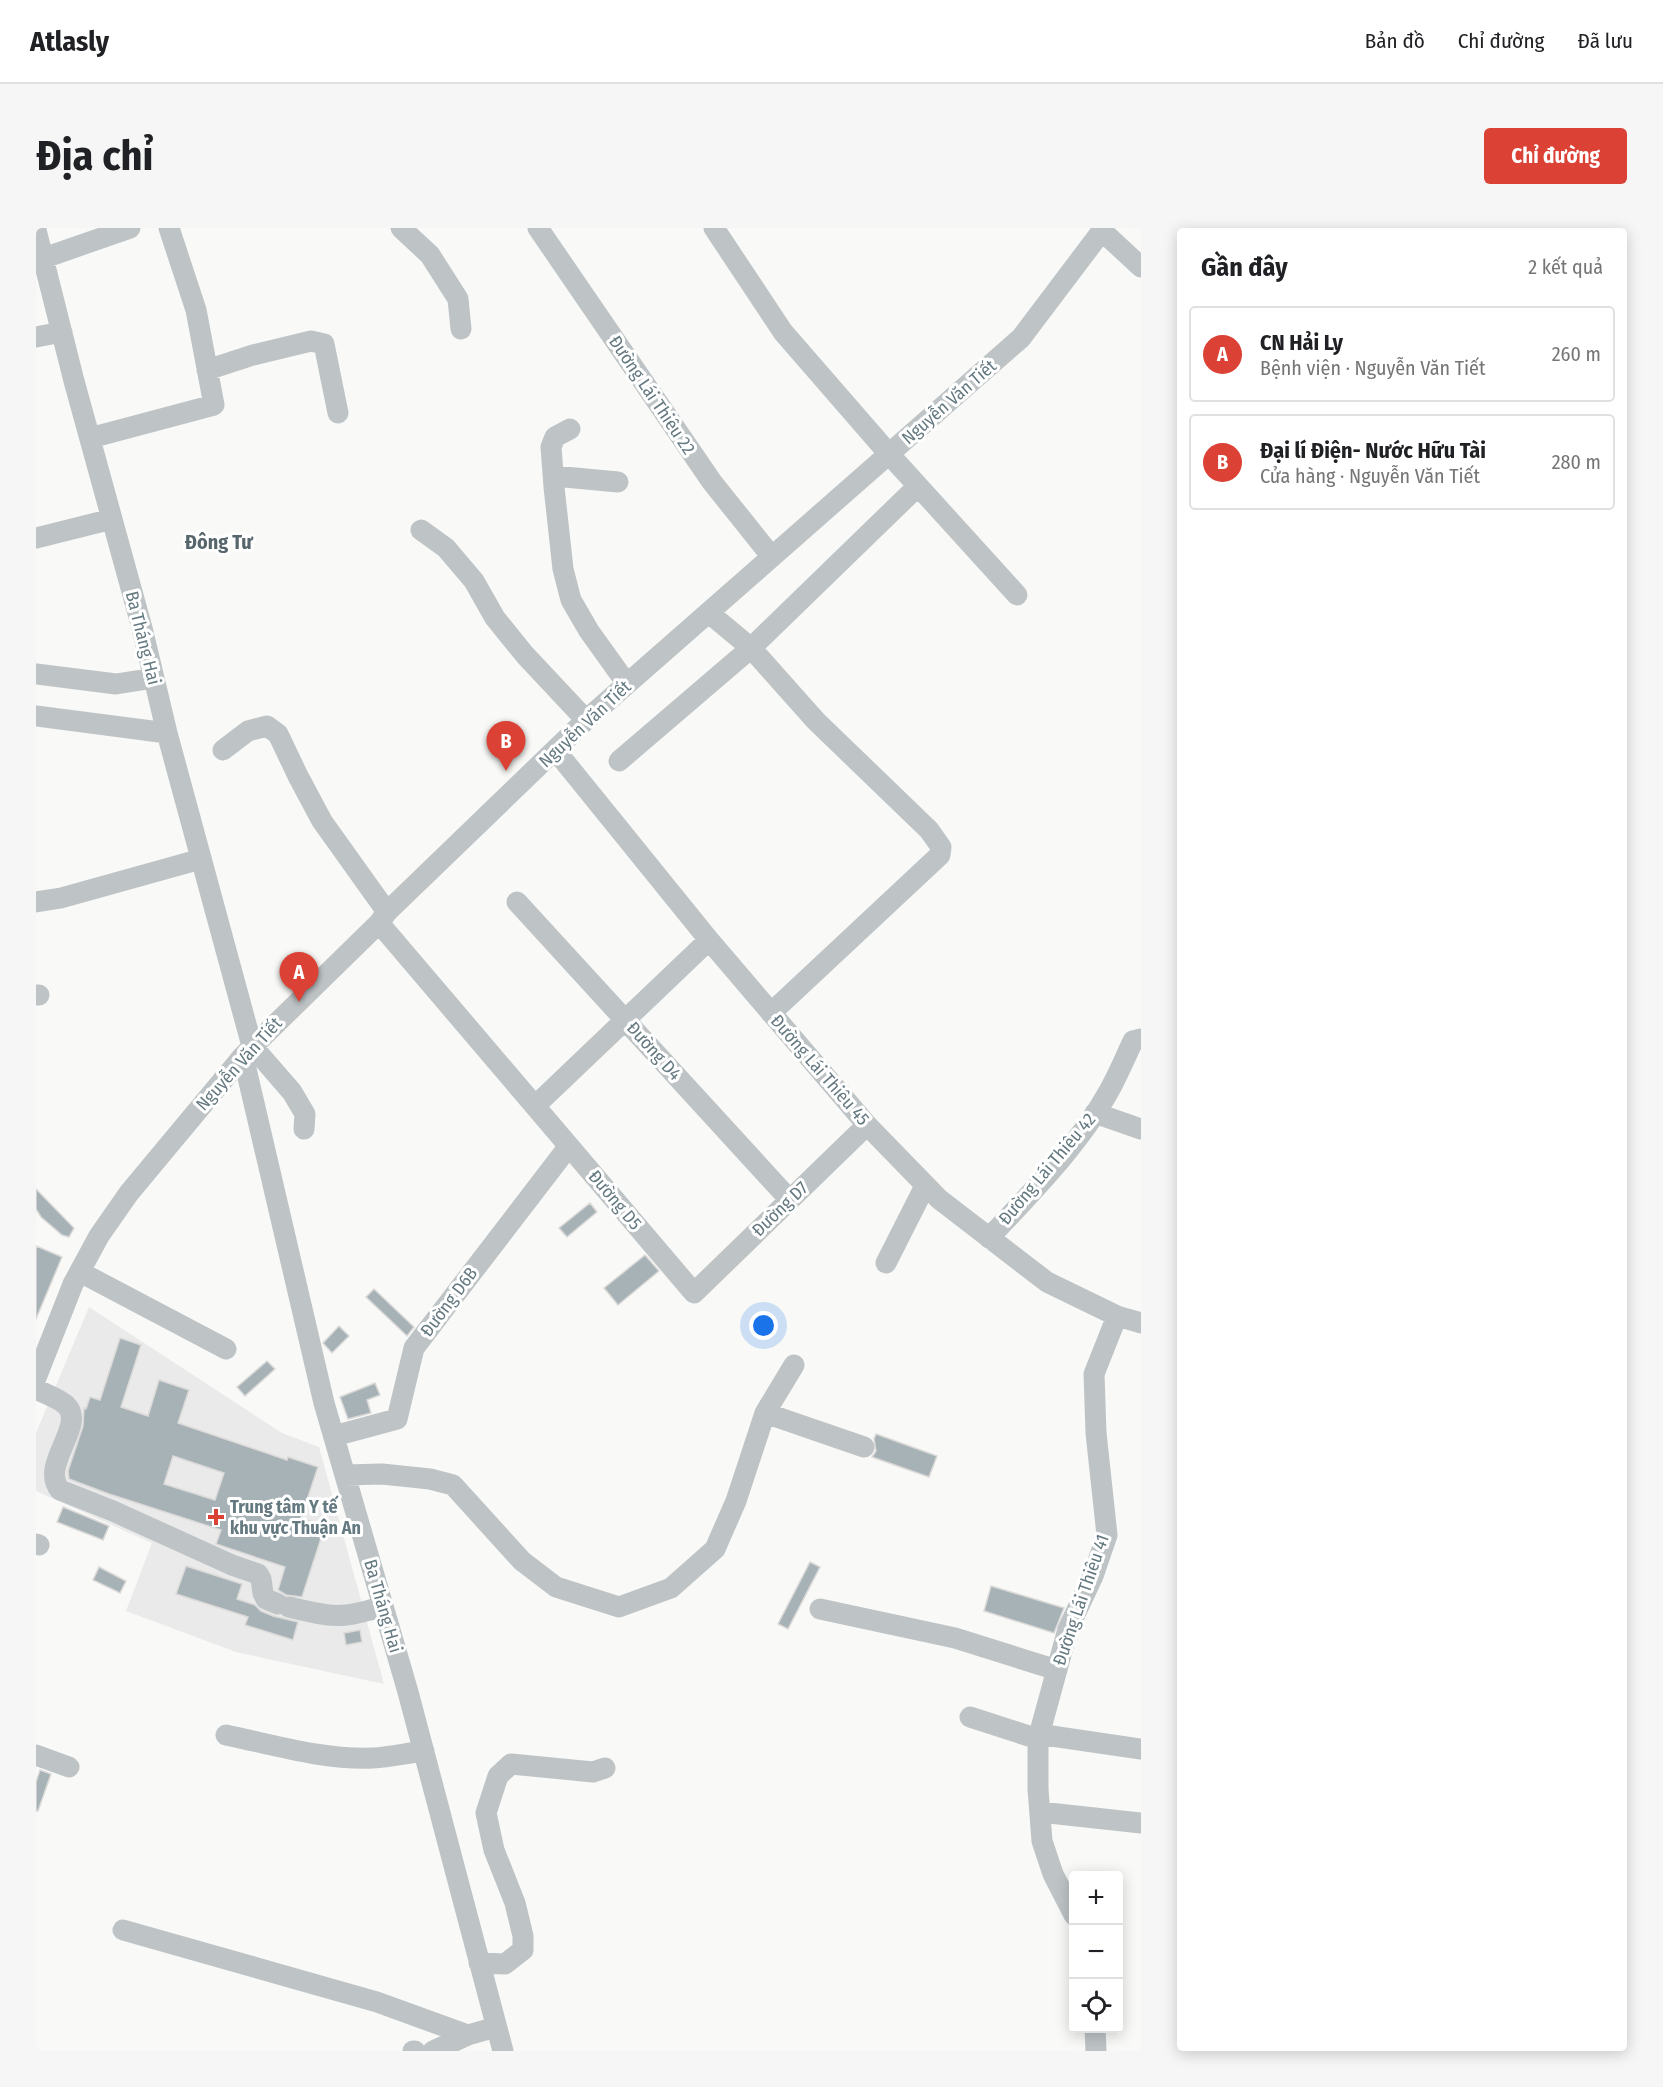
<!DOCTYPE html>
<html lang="vi">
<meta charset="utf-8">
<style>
body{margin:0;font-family:"Fira Sans Condensed",sans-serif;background:#f6f6f6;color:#202124}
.controls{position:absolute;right:18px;bottom:18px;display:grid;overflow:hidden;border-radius:6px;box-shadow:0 3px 15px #0003}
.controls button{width:54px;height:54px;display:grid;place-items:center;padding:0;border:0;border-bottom:2px solid #e0e0e0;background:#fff;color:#202124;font:30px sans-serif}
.you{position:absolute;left:728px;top:1098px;width:21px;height:21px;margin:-15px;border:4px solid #fff;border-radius:50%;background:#1a73e8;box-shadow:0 0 0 9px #1a73e833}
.badge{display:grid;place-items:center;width:39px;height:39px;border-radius:50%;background:#db4134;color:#fff;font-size:20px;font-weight:700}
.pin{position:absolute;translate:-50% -50px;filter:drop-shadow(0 2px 3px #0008)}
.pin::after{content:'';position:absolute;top:32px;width:21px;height:18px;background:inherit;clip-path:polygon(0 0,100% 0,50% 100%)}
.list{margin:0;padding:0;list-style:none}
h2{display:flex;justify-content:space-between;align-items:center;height:78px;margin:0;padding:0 24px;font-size:26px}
h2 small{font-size:20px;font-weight:400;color:#757577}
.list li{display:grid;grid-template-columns:39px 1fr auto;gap:18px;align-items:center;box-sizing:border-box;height:96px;margin:0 12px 12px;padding:0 12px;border:2px solid #e0e0e0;border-radius:6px}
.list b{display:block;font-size:22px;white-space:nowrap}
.list p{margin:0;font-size:20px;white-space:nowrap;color:#757577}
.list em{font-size:20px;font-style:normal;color:#757577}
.icon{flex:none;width:33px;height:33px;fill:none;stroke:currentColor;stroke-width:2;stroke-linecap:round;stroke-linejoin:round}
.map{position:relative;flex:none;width:1105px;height:1823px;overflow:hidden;border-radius:6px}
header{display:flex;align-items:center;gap:36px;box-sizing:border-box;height:84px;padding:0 30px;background:#fff;border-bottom:2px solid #e0e0e0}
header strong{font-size:28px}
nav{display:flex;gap:33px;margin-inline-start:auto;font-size:21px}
.intro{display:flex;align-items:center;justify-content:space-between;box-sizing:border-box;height:144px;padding:0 36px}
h1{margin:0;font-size:42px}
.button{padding:15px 27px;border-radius:6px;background:#db4134;color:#fff;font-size:21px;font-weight:700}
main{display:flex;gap:36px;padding:0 36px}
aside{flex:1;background:#fff;border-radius:6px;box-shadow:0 3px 15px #0003}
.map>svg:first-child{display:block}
.built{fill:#eaeaea}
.building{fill:#a7b2b6;stroke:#dbdad9;stroke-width:1.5;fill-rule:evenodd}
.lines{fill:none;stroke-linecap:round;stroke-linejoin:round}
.minor{stroke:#bec4c6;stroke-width:21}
.poi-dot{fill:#db4134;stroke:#fff;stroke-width:2}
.labels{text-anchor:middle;stroke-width:6;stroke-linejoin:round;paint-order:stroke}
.street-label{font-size:18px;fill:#657980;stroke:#fff}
.poi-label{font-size:18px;font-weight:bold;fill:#657980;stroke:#fff;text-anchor:start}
.neighbourhood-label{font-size:20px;font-weight:bold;fill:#57666c;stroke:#fff}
</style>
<header>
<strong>Atlasly</strong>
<nav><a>Bản đồ</a><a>Chỉ đường</a><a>Đã lưu</a></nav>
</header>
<div class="intro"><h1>Địa chỉ</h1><a class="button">Chỉ đường</a></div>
<main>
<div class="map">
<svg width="1105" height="1823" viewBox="0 0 1105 1823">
<rect width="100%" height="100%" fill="#f9f9f7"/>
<path class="built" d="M 53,1079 L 246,1205 L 283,1219 L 348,1456 L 200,1424 L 90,1383 L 116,1315 L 0,1263 L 0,1205 Z"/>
<path class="building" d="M 0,961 L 38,1000 L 33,1009 L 26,1007 L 5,989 L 0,981 Z
M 554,975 L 561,984 L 531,1009 L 523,1000 Z
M 0,1018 L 26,1029 L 0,1091 Z
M 609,1027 L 623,1043 L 582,1077 L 568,1060 Z
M 338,1061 L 378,1099 L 371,1108 L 330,1069 Z
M 303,1098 L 313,1108 L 296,1125 L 287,1115 Z
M 84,1110 L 105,1117 L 85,1179 L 112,1188 L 123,1152 L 153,1162 L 142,1195 L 251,1232 L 252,1229 L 282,1239 L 265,1290 L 289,1298 L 266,1369 L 250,1367 L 242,1362 L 249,1339 L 180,1316 L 185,1302 L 73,1266 L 33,1251 L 32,1243 L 47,1198 L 48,1180 L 50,1181 L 54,1169 L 64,1172 ZM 137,1228 L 188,1245 L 179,1272 L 128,1256 Z
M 231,1133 L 239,1141 L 209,1168 L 201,1159 Z
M 339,1155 L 344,1167 L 331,1172 L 335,1185 L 312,1191 L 304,1169 Z
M 840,1206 L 901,1228 L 893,1249 L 836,1229 L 840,1223 L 838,1211 Z
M 27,1279 L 73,1298 L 67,1312 L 21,1294 Z
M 774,1334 L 784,1339 L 752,1401 L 742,1396 Z
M 150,1338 L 206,1356 L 201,1371 L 219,1377 L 225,1383 L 237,1388 L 262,1394 L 257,1412 L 209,1397 L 212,1389 L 140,1366 Z
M 63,1339 L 90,1353 L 84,1365 L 57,1352 Z
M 955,1358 L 1028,1380 L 1018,1405 L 948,1383 Z
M 324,1402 L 326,1414 L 310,1417 L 308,1405 Z
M 4,1542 L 15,1546 L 2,1583 L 0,1583 L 0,1554 Z"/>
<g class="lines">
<path class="minor" d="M 365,0 L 394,27 L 422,71 L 425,101
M 502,0 L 676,254 L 736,329
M 678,0 L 747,104 L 853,226 L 981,367
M 0,2 L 38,153 L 106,400 L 131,505 L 216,818 L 256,864 L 269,886 L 268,901
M 1066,3 L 1105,39
M 8,30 L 94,0
M 0,109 L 26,104
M 171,142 L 217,127 L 275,113 L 288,116 L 302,185
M 534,201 L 519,209 L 515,219 L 518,259 L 527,341 L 535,372 L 553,403 L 591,456
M 54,210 L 178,177 L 160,82 L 133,0
M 518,248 L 582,254
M 385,302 L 410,320 L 438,353 L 459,390 L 489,427 L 550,492
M 0,310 L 76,291
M 673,385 L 715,420 L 780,493 L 893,602 L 905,619 L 904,627 L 735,785
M 0,446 L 80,456 L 118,450
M 0,488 L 131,505
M 187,522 L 212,503 L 231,498 L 242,506 L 262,548 L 286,593 L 351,684
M 520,523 L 673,712 L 831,897 L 903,971 L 1011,1054 L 1081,1088 L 1105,1095
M 583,533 L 715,420 L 882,258
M 0,674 L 25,670 L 165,631
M 481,674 L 754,972
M 343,695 L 658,1065 L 831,897
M 0,767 L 3,767
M 207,828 L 288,1175 L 372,1464 L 467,1823
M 499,878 L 673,712
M 1059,885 L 1105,901
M 953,1010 C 994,966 1043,917 1073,863 C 1082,847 1089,830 1097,813 L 1105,811
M 850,1035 L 889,958
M 44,1044 L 190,1121
M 0,1150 L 37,1056 L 63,1008 L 93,965 L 207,828 L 343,695 L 351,684 L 550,492 L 985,110 L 1068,0
M 0,1161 C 9,1166 22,1170 30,1177 C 51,1197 3,1237 24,1262 L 77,1283 L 196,1337 L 222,1346 L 225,1351 L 227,1365 L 230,1371 L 242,1376
M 729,1185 L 828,1219
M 298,1208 L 361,1191 L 378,1120 L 533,918
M 309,1247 L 346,1246 L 394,1251 L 417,1257 L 486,1333 L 520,1359 L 583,1379 L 635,1360 L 679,1321 L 700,1273 L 729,1185 L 758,1137
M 0,1316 L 3,1317
M 253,1379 C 295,1389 305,1392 347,1378
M 784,1381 L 919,1410 L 1021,1442
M 934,1489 L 1002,1511
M 1002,1506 L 1105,1521
M 190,1507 C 238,1517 288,1532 337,1530 C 354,1529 371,1525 388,1523
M 0,1527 L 33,1539
M 1004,1584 L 1105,1595
M 1038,1687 L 1017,1646 L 1006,1613 L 1002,1561 L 1002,1511 L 1032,1401 L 1057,1348 L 1071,1307 L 1060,1205 L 1058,1146 L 1081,1088
M 87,1702 L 341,1774 L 432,1807 L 460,1799
M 443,1735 L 469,1736 L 487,1722 L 487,1708 L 479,1675 L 458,1622 L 450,1585 L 462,1548 L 475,1536 L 557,1544 L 569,1540
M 1059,1800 L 1060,1823
M 377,1823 L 379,1823
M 397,1823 L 432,1807"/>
</g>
<path class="poi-dot" d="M177 1280h6v6h6v6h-6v6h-6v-6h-6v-6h6z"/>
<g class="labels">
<g class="street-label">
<text transform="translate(616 167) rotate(56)" y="6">Đường Lái Thiêu 22</text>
<text transform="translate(913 174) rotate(-41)" y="6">Nguyễn Văn Tiết</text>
<text transform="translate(107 410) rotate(76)" y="6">Ba Tháng Hai</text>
<text transform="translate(549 496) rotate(-43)" y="6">Nguyễn Văn Tiết</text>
<text transform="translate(618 823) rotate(48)" y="6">Đường D4</text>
<text transform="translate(203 836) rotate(-48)" y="6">Nguyễn Văn Tiết</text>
<text transform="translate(784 842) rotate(49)" y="6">Đường Lái Thiêu 45</text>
<text transform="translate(1011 941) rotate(-50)" y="6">Đường Lái Thiêu 42</text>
<text transform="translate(579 972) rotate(50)" y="6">Đường D5</text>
<text transform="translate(744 981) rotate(-44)" y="6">Đường D7</text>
<text transform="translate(413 1074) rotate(-53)" y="6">Đường D6B</text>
<text transform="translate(1045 1372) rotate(-71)" y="6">Đường Lái Thiêu 41</text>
<text transform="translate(347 1378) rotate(74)" y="6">Ba Tháng Hai</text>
</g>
<g class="poi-label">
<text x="194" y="1285">Trung tâm Y tế<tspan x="194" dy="21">khu vực Thuận An</tspan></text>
</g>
<g class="neighbourhood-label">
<text x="183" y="321">Đông Tư</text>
</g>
</g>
</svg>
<div class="controls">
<button>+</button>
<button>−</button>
<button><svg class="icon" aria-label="locate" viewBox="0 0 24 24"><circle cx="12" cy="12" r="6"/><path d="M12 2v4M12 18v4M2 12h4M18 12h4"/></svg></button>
</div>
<div class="you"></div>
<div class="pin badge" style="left:263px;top:774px">A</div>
<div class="pin badge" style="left:470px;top:543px">B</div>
</div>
<aside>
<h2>Gần đây<small>2 kết quả</small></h2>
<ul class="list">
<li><span class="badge">A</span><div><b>CN Hải Ly</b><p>Bệnh viện · Nguyễn Văn Tiết</p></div><em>260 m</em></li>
<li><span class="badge">B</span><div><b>Đại lí Điện- Nước Hữu Tài</b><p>Cửa hàng · Nguyễn Văn Tiết</p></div><em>280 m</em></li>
</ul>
</aside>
</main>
